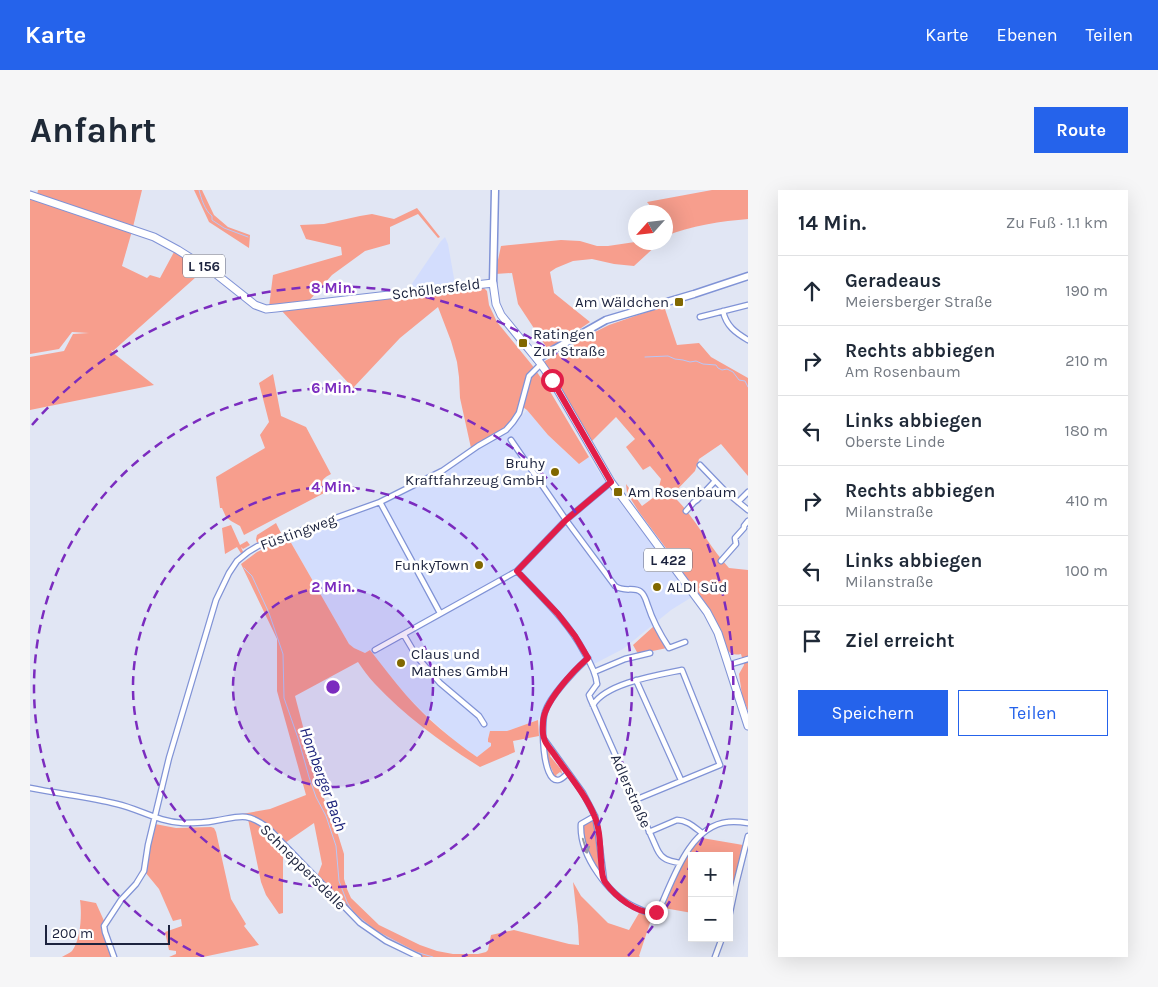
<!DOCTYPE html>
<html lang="de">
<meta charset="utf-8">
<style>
body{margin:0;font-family:Karla,sans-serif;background:#f6f6f7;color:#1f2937}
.controls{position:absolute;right:15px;bottom:15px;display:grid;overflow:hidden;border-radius:0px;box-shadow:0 5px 20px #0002}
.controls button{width:45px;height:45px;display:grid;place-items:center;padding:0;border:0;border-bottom:1px solid #e0e1e3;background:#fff;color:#1f2937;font:25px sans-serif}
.compass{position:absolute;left:598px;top:15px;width:45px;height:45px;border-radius:50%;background:#fff;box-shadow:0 5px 20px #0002;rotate:243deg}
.scale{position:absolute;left:15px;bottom:12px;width:125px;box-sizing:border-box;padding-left:5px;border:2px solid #1c233e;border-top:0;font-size:14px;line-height:18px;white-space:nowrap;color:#1c233e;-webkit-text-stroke:4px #fff;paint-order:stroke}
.stop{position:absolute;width:15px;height:15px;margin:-11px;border:4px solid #e11d48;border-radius:50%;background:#fff}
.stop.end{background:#e11d48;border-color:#fff;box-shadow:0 1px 5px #0008}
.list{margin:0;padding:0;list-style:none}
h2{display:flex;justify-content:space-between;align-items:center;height:65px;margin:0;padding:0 20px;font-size:21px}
h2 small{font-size:16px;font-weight:400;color:#747a83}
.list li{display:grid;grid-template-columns:32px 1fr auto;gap:15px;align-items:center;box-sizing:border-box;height:70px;padding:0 20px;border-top:1px solid #e0e1e3}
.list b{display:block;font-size:19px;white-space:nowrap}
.list p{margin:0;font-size:16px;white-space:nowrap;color:#747a83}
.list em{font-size:16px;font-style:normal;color:#747a83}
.actions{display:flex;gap:10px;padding:15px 20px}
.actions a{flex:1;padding:11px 0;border:1px solid #2563eb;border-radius:0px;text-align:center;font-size:18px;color:#2563eb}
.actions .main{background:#2563eb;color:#fff}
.icon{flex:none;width:28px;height:28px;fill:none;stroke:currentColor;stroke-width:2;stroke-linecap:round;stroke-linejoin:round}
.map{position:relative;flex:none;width:718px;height:767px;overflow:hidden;border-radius:0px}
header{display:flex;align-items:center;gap:30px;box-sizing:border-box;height:70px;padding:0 25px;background:#2563eb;color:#fff}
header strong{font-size:24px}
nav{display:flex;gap:28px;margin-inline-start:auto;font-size:18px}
.intro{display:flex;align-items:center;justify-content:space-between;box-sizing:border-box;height:120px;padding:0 30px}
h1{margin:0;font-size:35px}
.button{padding:12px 22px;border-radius:0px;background:#2563eb;color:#fff;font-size:18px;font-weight:700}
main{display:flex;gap:30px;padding:0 30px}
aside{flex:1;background:#fff;border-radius:0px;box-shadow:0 5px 20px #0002}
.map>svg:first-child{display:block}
.built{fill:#d3ddfd}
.green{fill:#f79e8d}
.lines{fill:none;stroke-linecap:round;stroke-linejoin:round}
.stream{stroke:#b8c7f7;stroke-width:1}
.minor-casing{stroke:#8093d6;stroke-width:7}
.secondary-casing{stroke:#8093d6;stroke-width:9}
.primary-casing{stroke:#8093d6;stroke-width:9}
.minor{stroke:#fff;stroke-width:4.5}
.secondary{stroke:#fff;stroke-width:6}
.primary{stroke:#fff;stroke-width:7}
.oneway{stroke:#999ca8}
.route{stroke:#e11d48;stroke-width:6}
.ring{fill:none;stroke:#7b2cbf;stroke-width:2.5;stroke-dasharray:9 6}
.poi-dot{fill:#816800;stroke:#fff;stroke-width:2}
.labels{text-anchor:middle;stroke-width:5;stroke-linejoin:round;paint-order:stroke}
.shield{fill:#fff;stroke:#606578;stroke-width:1}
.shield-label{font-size:14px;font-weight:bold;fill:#1c233e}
.street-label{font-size:15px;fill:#1c233e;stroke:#fff}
.poi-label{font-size:15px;fill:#1c233e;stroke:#fff;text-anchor:start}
.water-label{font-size:16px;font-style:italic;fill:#1d237b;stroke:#fff}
.centre{fill:#7b2cbf;stroke:#fff;stroke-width:2.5}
.ring-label{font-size:15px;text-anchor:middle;font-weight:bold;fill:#7b2cbf;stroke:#fff;stroke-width:5;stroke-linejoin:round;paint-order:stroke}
</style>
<header>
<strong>Karte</strong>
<nav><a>Karte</a><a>Ebenen</a><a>Teilen</a></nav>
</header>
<div class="intro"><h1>Anfahrt</h1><a class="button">Route</a></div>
<main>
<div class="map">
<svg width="718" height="767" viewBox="0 0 718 767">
<rect width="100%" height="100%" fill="#e1e6f4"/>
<path class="built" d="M 415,47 L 418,54 L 425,94 L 377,101 L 411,51 Z
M 497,220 L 518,245 L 549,274 L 559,267 L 582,302 L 662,407 L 641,420 L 593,459 L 564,474 L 558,462 L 531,495 L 512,521 L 508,530 L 477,541 L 460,542 L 458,548 L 458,552 L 461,553 L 461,556 L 447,567 L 429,555 L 396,525 L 377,506 L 339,460 L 335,463 L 324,458 L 319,454 L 260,351 L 260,347 L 340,319 L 386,295 L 423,278 L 439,263 L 454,254 L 479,241 Z"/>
<path class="green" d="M 8,0 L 112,0 L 103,37 L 7,5 Z
M 164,0 L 172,0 L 184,25 L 198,37 L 220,45 L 219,58 L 179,32 Z
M 682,0 L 718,0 L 718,29 C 693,31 659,36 636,46 L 636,22 L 625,22 L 617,12 Z
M 0,7 L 102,41 L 92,76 L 117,88 L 120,85 L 130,88 L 144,62 L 175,79 L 83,161 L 81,160 L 82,162 L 124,195 L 0,220 L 0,167 L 34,161 L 43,144 L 59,143 L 42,142 L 29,159 L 0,164 Z
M 387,18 L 410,47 L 408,48 L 388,24 L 360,37 L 360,54 L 335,61 L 302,85 L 277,113 L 239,117 L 243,85 L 312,65 L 311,57 L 276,49 L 270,35 L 294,34 L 330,26 L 342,24 L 364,29 Z
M 531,50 L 550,51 L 567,56 L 578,56 L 605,52 L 629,53 L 604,76 L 584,74 L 562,69 L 543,71 L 526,78 L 520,82 L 524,103 L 560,132 L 532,151 L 517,158 L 488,114 L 482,83 L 465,84 L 471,56 Z
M 454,98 L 457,101 L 459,115 L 467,132 L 502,175 L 518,198 L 559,267 L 549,274 L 518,245 L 497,220 L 490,215 L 484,228 L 474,238 L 441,258 L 430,208 L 429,187 L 427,172 L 421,151 L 408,117 L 370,148 L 323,198 L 251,120 Z
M 634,116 L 647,155 L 669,153 L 681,167 L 718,188 L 718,286 L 691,254 L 669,269 L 665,281 L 642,305 C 665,326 678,356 699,378 L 718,380 L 718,521 L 712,505 L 709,484 L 714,475 L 711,464 C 706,465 702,465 698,461 C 692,446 687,432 679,418 C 669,403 657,389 646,375 L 647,373 L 609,322 L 597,303 L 596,294 L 612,316 L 627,305 L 631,289 L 620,276 L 613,280 L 596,257 L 605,249 L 586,227 L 561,252 L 515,174 L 515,171 L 561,144 L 579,135 Z
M 243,184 L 251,226 L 276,237 L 301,284 C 290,290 290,292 296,302 L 214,345 L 210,336 L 201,331 L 196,327 L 192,318 L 190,318 L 186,287 L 235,258 L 230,245 L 239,232 L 229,193 Z
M 246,333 L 251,343 L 227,353 L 226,349 L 227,345 Z
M 201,335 L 210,355 L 217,351 L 220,355 L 213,359 L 211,357 L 214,364 L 212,365 L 207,357 L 195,364 L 192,338 Z
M 260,347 L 260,351 L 319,454 L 324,458 L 335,463 L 340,460 C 352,475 364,491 376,505 C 397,529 421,549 447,567 L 461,556 L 461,553 L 458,552 L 458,549 L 460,541 L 477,541 L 508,530 L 509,546 L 483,551 L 485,562 L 450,577 C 412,553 375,526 345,494 C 338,487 333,479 328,472 L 265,506 L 288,594 L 305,635 L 314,664 L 314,689 L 317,699 L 321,708 L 349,735 L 390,755 L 407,761 L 423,764 L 448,764 L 456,762 L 458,760 L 461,745 L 484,740 L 539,754 L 549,755 L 548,736 L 543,692 L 551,706 L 578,733 L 599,740 L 609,723 L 622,727 L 609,766 L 610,767 L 391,767 L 340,740 L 287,687 L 292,674 L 284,633 L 255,653 C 241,639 233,628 212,624 L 240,619 L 276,605 L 247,501 L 247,449 L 211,374 L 227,362 Z
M 624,436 L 637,458 L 608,464 L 603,455 Z
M 515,555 L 521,564 L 520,566 L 530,578 L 531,578 L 532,584 L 530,582 L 526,585 L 528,588 L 526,588 L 522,583 L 523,582 L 518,571 L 516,562 L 515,561 Z
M 218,629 L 229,633 L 253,657 L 253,723 L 249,724 L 236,705 L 231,692 Z
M 560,631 L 564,632 L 566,635 L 571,685 C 562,672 551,650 553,633 Z
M 125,634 L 146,638 L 181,637 L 184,638 L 186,642 L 201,709 L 216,734 L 214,736 L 229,755 L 173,767 L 139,767 L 146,764 L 146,761 L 139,760 L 135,742 L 152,736 L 151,729 L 143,731 L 129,699 L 115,682 Z
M 672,648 L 713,655 L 699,718 L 699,666 L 662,666 L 662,723 L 634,718 C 643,695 652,665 672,648 Z
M 50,710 L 66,713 L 75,733 L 74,737 L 85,767 L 32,767 C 35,765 40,763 42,761 C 51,750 52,723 50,710 Z"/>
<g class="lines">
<path class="stream" d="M 169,0 C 171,8 175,21 182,26 L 182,30 L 194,38 L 218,47
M 615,167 L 638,166 L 645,169 L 653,170 L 660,172 L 666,171 L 673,174 L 686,175 L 688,178 L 692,180 L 697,179 L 703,182 L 709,190 L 715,191 L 718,197
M 214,378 L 222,386 L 239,423 L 253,464 L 254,508 L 268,548 L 279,587 L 286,607 L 296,626 L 306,656 L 309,691 L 317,712 L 323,722 L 346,741 L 386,762 L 403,767"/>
<g class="minor-casing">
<path id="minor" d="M 693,121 C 696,136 706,143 718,150
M 670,127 L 718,115
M 481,250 L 536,330 L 585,396 C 595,403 604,396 611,402 C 615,405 616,411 618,416 C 623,432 630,444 639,458 L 655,452
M 670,275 L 696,302 L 718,320
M 350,312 L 410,423
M 708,312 L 718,302
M 656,321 L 664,312 L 667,310 L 685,291
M 691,371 L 706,354 L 705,348 L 714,338 L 714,336 L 718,331
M 487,381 C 511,407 537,430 554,462 C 560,472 566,483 567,494
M 374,445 L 387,467 L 410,493 L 449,526 L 454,534
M 345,460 L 487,381 L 536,330 L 581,292
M 698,475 L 718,469
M 564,482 L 595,469 L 620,463
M 606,490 L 651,590
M 567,494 L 559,505 L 560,508 L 627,659 C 632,670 639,671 650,673
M 563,515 C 576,493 628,485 652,480 L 690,575 L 605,610
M 514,549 L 553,603 L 565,626 L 568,643 L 574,690
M 537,584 C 535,586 531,590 528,590 C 512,592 511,532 515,522 C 520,506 545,480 558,468
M 0,598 C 29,604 59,607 87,614 C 109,619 129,632 153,633 C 163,633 174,633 184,631 C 209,627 216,621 238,638 L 330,733 L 356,751 L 389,767
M 565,626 L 551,634 C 549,665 579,706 607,718 C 615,722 622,725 629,720 C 643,690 659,636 698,632 C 705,631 712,632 718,633
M 619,642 L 647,630 C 657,630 664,637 672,643
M 699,727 L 706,694 L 718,646
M 84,767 L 75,742 L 74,736 L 91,710 L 106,694 L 114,681 L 118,655 L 139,568 L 186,410 L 199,383 L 207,371 L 218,362 L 228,356 L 350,312 L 412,281 L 448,256 L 476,240 L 483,232 L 489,223 L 499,186 L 511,174
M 685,767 L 692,748"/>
</g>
<g class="secondary-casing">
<path id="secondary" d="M 463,93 L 465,0
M 507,169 L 576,130 L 664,104 L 718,86"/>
</g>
<g class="primary-casing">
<path id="primary" d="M 0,5 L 124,47 L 148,60 L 186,84 L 225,115 L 236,119 L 246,118 L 463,93 L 466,114 L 471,125 L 511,174 L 522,190 L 581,292 L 677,422 L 688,443 L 718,536"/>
</g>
<use href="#minor" class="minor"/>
<use href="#secondary" class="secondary"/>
<use href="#primary" class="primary"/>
</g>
<defs><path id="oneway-shaft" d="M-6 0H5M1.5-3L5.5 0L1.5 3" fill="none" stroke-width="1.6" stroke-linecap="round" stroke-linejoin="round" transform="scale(1.25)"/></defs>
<use class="oneway" href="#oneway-shaft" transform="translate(555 656) rotate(73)"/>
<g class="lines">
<path class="route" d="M 522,190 L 581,292 L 536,330 L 487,381 L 528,424 L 545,446 L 558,468 C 543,481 513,513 513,533 C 513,537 512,544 514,548 C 515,554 521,559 524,564 C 537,583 555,603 564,625 C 570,638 570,655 571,670 C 572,677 571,686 575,692 C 585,706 607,725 626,722"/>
</g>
<circle cx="303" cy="497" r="100" fill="#7b2cbf" fill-opacity=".12"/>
<g class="ring">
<circle cx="303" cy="497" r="100"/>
<circle cx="303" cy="497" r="200"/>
<path d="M174 767A299 299 0 1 1 432 767"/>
<path d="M662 672A399 399 0 0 1 597 767M2 235A399 399 0 0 1 665 666"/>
</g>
<g class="poi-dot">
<rect x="644" y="107" width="10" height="10" rx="2.5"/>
<rect x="488" y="148" width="10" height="10" rx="2.5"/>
<circle cx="525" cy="282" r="5"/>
<rect x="583" y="297" width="10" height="10" rx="2.5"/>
<circle cx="449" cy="375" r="5"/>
<circle cx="627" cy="397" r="5"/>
<circle cx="371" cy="473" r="5"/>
</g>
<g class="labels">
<g class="shield">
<rect x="153" y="64.5" width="42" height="23" rx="4"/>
<rect x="614" y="358.5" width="48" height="23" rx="4"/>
</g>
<g class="shield-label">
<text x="174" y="81">L 156</text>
<text x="638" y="375">L 422</text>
</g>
<g class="street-label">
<text transform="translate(406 99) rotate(-7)" y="5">Schöllersfeld</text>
<text transform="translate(268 342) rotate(-20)" y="5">Füstingweg</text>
<text transform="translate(601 601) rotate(66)" y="5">Adlerstraße</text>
<text transform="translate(273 677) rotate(45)" y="5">Schneppersdelle</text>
</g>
<g class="poi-label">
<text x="639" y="117" text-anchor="end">Am Wäldchen</text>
<text x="503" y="149">Ratingen<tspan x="503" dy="17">Zur Straße</tspan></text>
<text x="515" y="278" text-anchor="end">Bruhy<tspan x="515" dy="17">Kraftfahrzeug GmbH</tspan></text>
<text x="598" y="307">Am Rosenbaum</text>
<text x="439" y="380" text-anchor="end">FunkyTown</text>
<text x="637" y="402">ALDI Süd</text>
<text x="381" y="469">Claus und<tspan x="381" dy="17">Mathes GmbH</tspan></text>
</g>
<g class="water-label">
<text transform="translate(294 589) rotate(70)" y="6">Homberger Bach</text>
</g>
</g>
<circle cx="303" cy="497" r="8" class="centre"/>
<g class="ring-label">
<text x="303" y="103">8 Min.</text>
<text x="303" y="203">6 Min.</text>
<text x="303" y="302">4 Min.</text>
<text x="303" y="402">2 Min.</text>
</g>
</svg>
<div class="controls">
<button>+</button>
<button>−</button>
</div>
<svg class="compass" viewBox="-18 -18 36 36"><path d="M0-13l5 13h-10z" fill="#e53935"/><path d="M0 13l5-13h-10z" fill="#747a83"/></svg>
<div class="scale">200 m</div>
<div class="stop" style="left:522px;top:190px"></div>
<div class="stop end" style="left:626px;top:722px"></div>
</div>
<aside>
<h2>14 Min.<small>Zu Fuß · 1.1 km</small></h2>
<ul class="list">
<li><svg class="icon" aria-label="ahead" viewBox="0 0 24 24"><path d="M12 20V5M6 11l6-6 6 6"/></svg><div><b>Geradeaus</b><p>Meiersberger Straße</p></div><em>190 m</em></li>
<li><svg class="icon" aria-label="right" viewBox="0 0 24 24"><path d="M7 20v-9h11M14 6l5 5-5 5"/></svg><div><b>Rechts abbiegen</b><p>Am Rosenbaum</p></div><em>210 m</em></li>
<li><svg class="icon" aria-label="left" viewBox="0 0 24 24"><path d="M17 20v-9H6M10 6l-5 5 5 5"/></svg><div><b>Links abbiegen</b><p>Oberste Linde</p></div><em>180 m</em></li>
<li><svg class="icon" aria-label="right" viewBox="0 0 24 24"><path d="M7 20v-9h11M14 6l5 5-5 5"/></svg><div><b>Rechts abbiegen</b><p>Milanstraße</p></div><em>410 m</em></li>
<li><svg class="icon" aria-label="left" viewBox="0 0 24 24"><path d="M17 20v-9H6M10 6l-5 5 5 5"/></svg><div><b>Links abbiegen</b><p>Milanstraße</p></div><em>100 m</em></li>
<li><svg class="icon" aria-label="arrive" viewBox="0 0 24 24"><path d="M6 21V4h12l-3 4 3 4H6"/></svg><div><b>Ziel erreicht</b></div></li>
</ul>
<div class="actions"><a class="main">Speichern</a><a>Teilen</a></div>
</aside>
</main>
